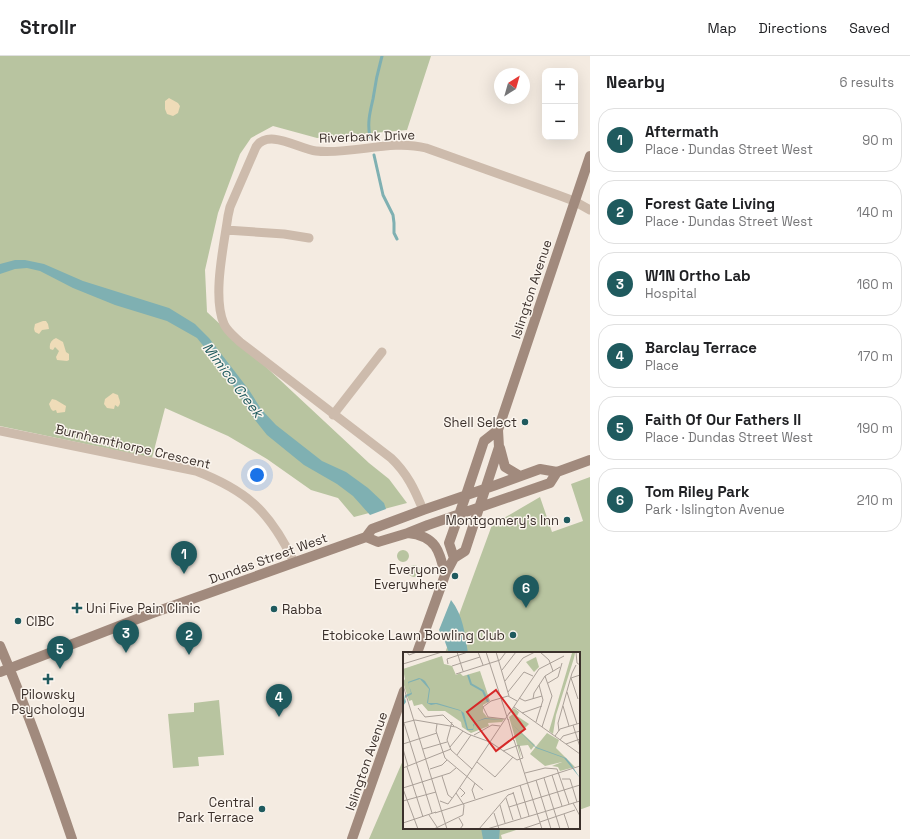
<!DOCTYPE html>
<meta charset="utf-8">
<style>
body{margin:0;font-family:"Space Grotesk",sans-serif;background:#f2f2f2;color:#202124}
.controls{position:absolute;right:12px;top:12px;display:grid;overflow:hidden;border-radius:8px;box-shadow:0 4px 16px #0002}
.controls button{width:36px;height:36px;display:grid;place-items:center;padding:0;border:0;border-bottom:1px solid #e0e0e0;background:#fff;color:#202124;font:20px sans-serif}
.compass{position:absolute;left:494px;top:12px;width:36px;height:36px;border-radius:50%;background:#fff;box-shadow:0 4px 16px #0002;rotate:37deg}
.you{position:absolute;left:257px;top:419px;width:14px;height:14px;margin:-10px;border:3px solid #fff;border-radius:50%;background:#1a73e8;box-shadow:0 0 0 6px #1a73e833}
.badge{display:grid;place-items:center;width:26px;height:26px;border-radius:50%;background:#1f5a5e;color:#fff;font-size:13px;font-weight:700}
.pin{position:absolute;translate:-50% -33px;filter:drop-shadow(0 1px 2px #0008)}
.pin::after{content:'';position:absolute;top:21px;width:14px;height:12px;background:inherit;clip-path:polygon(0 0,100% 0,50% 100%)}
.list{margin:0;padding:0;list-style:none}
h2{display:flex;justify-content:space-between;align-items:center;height:52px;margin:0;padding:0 16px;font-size:17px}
h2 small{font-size:13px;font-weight:400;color:#757577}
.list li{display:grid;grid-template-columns:26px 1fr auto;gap:12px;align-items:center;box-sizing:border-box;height:64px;margin:0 8px 8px;padding:0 8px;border:1px solid #e0e0e0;border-radius:16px}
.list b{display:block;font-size:15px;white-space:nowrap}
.list p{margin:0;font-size:13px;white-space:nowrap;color:#757577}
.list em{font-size:13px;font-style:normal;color:#757577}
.map{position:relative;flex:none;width:590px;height:783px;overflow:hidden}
header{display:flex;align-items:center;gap:24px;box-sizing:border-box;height:56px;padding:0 20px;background:#fff;border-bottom:1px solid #e0e0e0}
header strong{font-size:19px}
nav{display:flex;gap:22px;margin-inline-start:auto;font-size:14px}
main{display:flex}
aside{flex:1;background:#fff}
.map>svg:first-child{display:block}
.green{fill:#b8c4a0}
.sand{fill:#efdcb8}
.water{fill:#7fb0b2}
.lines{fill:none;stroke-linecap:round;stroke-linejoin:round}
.stream{stroke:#7fb0b2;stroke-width:3}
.street{stroke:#cdbbac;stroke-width:9}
.secondary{stroke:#a18a7d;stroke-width:10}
.poi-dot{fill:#1f5a5e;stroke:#fbf5ee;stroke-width:1.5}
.labels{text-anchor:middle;stroke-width:3;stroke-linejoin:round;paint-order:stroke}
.street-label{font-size:13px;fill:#3b302b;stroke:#fbf5ee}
.poi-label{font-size:13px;fill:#3b302b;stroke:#fbf5ee;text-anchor:end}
.water-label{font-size:14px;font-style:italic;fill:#1f5a5e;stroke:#fbf5ee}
.inset-river{fill:none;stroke:#7fb0b2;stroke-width:2}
.inset-road{fill:none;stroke:#aaa098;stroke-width:1}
.view{fill:#d62828;fill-opacity:0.15;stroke:#d62828;stroke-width:2}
.inset-edge{fill:none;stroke:#3b302b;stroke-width:2}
</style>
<header>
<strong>Strollr</strong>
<nav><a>Map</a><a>Directions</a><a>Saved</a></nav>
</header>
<main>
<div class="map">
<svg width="590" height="783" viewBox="0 0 590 783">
<rect width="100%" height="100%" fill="#f4ebe1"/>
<path class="green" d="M 0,0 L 431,0 L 407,74 L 317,82 L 273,70 L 251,82 L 240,98 L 218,157 L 205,214 L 207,256 L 369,407 L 389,423 L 407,447 L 354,461 L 338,442 L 311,434 L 267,403 L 228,380 L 165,352 L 152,402 L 0,370 Z
M 590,421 L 590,750 L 579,754 L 579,597 L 445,597 L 492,469 L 540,441 L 552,476 L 583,465 L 571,428 Z
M397 500a6 6 0 1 1 12 0a6 6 0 1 1-12 0Z
M408 515a6 6 0 1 1 12 0a6 6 0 1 1-12 0Z
M 219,644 L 224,699 L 198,701 L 199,710 L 173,712 L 168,658 L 194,656 L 194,647 Z
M 404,702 L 404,772 L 522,772 L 501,779 L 502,783 L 369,783 Z"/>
<path class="sand" d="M 169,42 L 178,47 L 180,50 L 178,57 L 173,60 L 167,58 L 165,53 L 165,45 Z
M 43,265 L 46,265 L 48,268 L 49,273 L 42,274 L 39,278 L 35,276 L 34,273 L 35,268 Z
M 56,282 L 63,286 L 66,296 L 69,298 L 69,304 L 67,305 L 57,304 L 56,301 L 59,295 L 55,291 L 53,294 L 50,293 C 49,288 51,284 56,282 Z
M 113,337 L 118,339 C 119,344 122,346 118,351 L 115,349 L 114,353 L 107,352 L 104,348 L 105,343 Z
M 52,343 L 56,344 L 66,350 L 65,356 L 57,357 L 56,354 L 53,355 L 51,353 L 49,348 Z"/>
<path class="water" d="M 15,204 L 25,204 L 44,208 L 83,225 L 169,252 L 195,268 L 209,282 L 249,334 L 261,353 L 276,369 L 322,405 L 346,416 L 368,432 L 384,447 L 386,453 L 370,459 L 353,440 L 337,428 L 304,409 L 267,379 L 255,364 L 223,314 L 197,282 L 167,265 L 115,249 L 73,232 L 40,215 L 27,212 L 15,213 L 0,218 L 0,208 Z
M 451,544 C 463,559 465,578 468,597 L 449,597 L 444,583 L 439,574 Z
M 481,772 L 500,772 L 499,783 L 483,783 Z"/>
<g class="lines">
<path class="stream" d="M 370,81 C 367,67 370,56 373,43 C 375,28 378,14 382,0
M 374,99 L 383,139 L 393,159 L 394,167 L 394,177 L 397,183"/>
<path class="street" d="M 226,174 L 284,178 L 309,182
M 333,359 L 382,296
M 0,375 L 196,415 C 248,435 270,456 294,506
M 423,454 C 415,434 407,417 391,402 L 240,286 C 235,281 227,275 224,268 C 212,241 224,189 228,160 L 230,151 L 256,91 C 268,72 299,93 316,95 C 353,99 390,83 426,92 L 558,139 L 574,145 L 590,154"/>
<path class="secondary" d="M 500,392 L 505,411 L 520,420
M 408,477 C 436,480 440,495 445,519
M 366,481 L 378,486 L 408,477 L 428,469 L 550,427 L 557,416
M 454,502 L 449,487 L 466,439 L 484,385 L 498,374
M 0,590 C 27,653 50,718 72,783
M 417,597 L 445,519 L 454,502 L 465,495 L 499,391 L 498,374 L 590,100
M 0,616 L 150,558 L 366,481 L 372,473 L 423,454 L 496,429 L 540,413 L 557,416 L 590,404
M 352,783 L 404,635"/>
</g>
<g class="poi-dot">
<circle cx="525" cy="366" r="4"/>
<circle cx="567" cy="464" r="4"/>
<circle cx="455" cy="520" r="4"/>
<path d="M75 546h4v4h4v4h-4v4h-4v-4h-4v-4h4z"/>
<circle cx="274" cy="553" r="4"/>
<circle cx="18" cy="565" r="4"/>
<circle cx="513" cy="579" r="4"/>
<path d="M46 617h4v4h4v4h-4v4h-4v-4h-4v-4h4z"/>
<circle cx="262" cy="753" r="4"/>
</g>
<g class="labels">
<g class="street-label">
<text transform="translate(367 80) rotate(-2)" y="5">Riverbank Drive</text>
<text transform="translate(531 233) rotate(-72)" y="5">Islington Avenue</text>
<text transform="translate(133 390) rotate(13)" y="5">Burnhamthorpe Crescent</text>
<text transform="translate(268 502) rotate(-20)" y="5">Dundas Street West</text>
<text transform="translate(366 705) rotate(-71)" y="5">Islington Avenue</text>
</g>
<g class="poi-label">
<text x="517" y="371">Shell Select</text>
<text x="559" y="469">Montgomery's Inn</text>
<text x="447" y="518">Everyone<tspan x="447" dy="15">Everywhere</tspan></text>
<text x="86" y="557" text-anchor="start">Uni Five Pain Clinic</text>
<text x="282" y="558" text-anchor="start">Rabba</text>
<text x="26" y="570" text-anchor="start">CIBC</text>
<text x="505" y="584">Etobicoke Lawn Bowling Club</text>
<text x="48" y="643" text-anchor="middle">Pilowsky<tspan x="48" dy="15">Psychology</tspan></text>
<text x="254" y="751">Central<tspan x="254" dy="15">Park Terrace</tspan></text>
</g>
<g class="water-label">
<text transform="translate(233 324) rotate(53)" y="5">Mimico Creek</text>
</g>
</g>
<g transform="translate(403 596)">
<rect width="177" height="177" fill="#f4ebe1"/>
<path d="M 169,1 L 172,1 L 171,6 L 153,63 L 150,82 L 146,79 ZM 39,4 L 41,12 L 49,14 L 53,23 L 57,21 L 60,24 L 77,19 L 87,49 L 80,53 L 80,60 L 84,65 L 101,67 L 99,70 L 85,71 L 86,74 L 68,81 L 59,75 L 58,70 L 42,59 L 25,59 L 19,52 L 11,54 L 9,48 L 6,49 L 0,30 L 2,27 L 0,17 ZM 133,5 L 136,15 L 131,20 L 123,10 ZM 111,56 L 116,60 L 114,64 L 126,72 L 118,80 L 132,93 L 128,98 L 125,93 L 116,94 L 118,106 L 106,65 L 110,62 L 108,60 ZM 144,81 L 156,88 L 153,96 L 172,115 L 157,119 L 155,115 L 149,114 L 159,110 L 142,114 L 127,102 Z" fill="#b8c4a0"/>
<path d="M 16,26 L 19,27 L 22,29 L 27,37 L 25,51 L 34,51 L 57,58 L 61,61 L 65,77 L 69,77 L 71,76 L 70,73 L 72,70 L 82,66 L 100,68 L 82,67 L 72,70 L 70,78 L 64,78 L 58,59 L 33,52 L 28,53 L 24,51 L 26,37 L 17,27 L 5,31 L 9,42 L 2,46 L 3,50 L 0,54 L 2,43 L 8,41 L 5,30 ZM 108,71 L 133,95 L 163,106 L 168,112 L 177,126 L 161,106 L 133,96 Z" fill="#7fb0b2"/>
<path class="inset-river" d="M 65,23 L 68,32 L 80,39 L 85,50"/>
<path class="inset-road" d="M 4,0 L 6,3 L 14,0M 54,0 L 60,19M 75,0 L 80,13M 83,0 L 105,68M 93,0 L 106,44M 137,0 L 146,8 L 150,19M 173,0 L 174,11 L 177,13M 0,12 L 39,0M 45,12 L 44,7 L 65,0M 49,14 L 77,5M 99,18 L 113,0M 53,22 L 97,8 L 103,0M 102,29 L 120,6 L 132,0M 145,31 L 155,25 L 159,11M 0,33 L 44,177M 105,40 L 121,20 L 130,24M 164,40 L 174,72M 116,46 L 122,49 L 139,44M 130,47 L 131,41 L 142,24 L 157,15M 175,47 L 168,26 L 177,23M 160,54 L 166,74M 111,55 L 177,102M 15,56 L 22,65 L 40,63 L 51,74M 119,61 L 139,54M 106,62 L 136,17 L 161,4M 102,67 L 85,65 L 80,55 L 88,49 L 105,44 L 114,49M 105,67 L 111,89M 49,70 L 44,88 L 48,98 L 69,117M 133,70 L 140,48 L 136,33M 0,71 L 12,68 L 53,75 L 65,82 L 87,90M 1,71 L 29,161M 34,72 L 33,79 L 42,106 L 80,138M 170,73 L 177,95M 139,75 L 149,44 L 142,24M 156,79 L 155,71 L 169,21 L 173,13M 71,83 L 89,73 L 97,74M 152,84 L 157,77 L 177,71M 111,88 L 116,104M 157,88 L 160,84 L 177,79M 87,90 L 114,108 L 120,106 L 116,93 L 100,99M 0,92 L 34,81M 163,92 L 177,87M 47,95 L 60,79M 0,97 L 5,114M 20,97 L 44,90M 54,103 L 68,83M 116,104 L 139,177M 74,110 L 92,125 L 110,105M 4,115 L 20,165M 0,116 L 48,97M 27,117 L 39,113 L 44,108M 122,121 L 142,116 L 154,117 L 166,152M 149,123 L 159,154M 39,124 L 45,143 L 49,146M 141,126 L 157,177M 159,127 L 167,127 L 174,150M 133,128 L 148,177M 72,131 L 69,138 L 72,147M 117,133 L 126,164M 0,136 L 47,121 L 53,116M 57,136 L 62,141 L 58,145M 0,137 L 15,177M 110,140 L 118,166M 103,146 L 110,168M 0,149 L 33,140M 37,149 L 45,152 L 53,141M 170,151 L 177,164M 97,153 L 102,171M 106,155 L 177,133M 32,161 L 177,114M 91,161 L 96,177M 161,162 L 166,177M 26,163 L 34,175M 56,166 L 60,173 L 57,177M 137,170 L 172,158M 0,171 L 33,160M 31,177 L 60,163 L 61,153 L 53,141 L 107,60M 76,177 L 105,143 L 111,141M 84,177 L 177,149M 119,177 L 137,171"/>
<path class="view" d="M 93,38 L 122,77 L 93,99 L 64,60 Z"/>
<rect width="177" height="177" class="inset-edge"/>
</g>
</svg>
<div class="controls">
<button>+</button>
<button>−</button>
</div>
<svg class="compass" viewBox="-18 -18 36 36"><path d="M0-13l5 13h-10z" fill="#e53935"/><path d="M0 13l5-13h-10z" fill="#757577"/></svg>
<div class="you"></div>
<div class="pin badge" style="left:184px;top:518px">1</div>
<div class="pin badge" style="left:189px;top:599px">2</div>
<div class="pin badge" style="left:126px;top:597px">3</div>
<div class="pin badge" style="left:279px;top:661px">4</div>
<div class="pin badge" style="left:60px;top:613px">5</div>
<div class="pin badge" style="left:526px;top:552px">6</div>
</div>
<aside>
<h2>Nearby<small>6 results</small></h2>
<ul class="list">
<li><span class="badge">1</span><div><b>Aftermath</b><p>Place · Dundas Street West</p></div><em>90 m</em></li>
<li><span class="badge">2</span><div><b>Forest Gate Living</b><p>Place · Dundas Street West</p></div><em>140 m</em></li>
<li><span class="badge">3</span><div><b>W1N Ortho Lab</b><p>Hospital</p></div><em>160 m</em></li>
<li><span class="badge">4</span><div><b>Barclay Terrace</b><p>Place</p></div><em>170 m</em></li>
<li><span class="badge">5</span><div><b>Faith Of Our Fathers II</b><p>Place · Dundas Street West</p></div><em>190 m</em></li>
<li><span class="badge">6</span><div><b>Tom Riley Park</b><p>Park · Islington Avenue</p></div><em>210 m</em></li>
</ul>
</aside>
</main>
